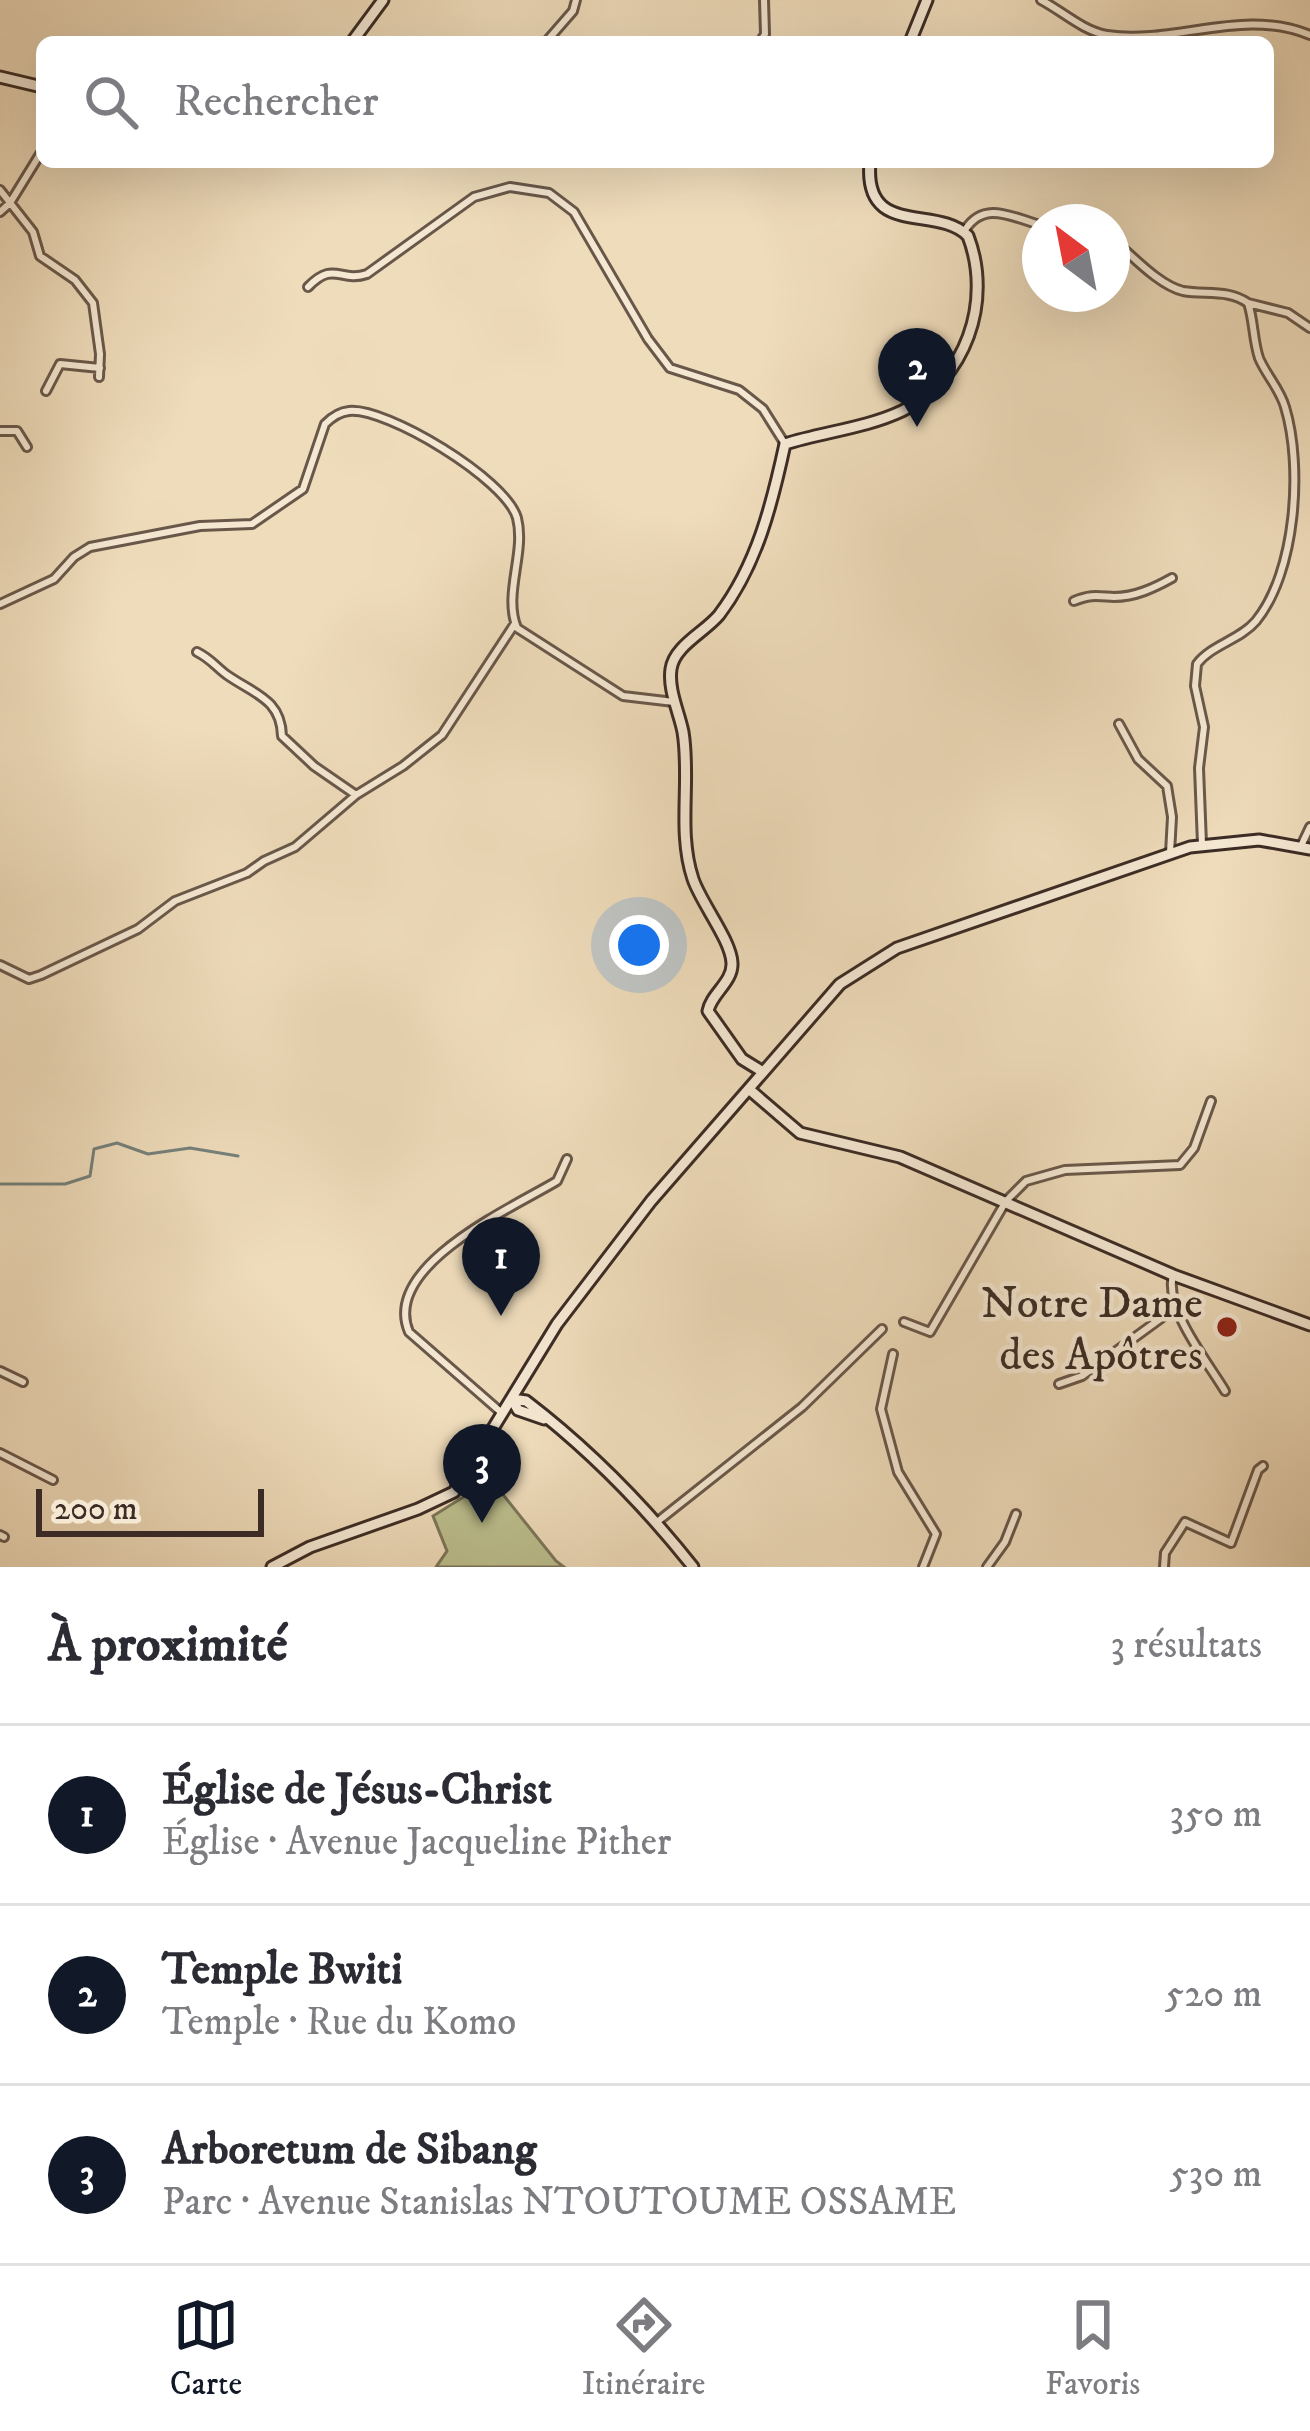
<!DOCTYPE html>
<html lang="fr">
<meta charset="utf-8">
<style>
body{margin:0;font-family:"IM FELL DW Pica",serif;background:#f2f2f3;color:#2b2b33}
.compass{position:absolute;left:1022px;top:204px;width:108px;height:108px;border-radius:50%;background:#fff;box-shadow:0 12px 48px #0002;rotate:328deg}
.scale{position:absolute;left:36px;bottom:30px;width:228px;box-sizing:border-box;padding-left:12px;border:6px solid #3c2c25;border-top:0;font-size:33px;line-height:42px;white-space:nowrap;color:#3c2c25;-webkit-text-stroke:9px #f5e8d3;paint-order:stroke}
.you{position:absolute;left:639px;top:945px;width:42px;height:42px;margin:-30px;border:9px solid #fff;border-radius:50%;background:#1a73e8;box-shadow:0 0 0 18px #1a73e833}
.badge{display:grid;place-items:center;width:78px;height:78px;border-radius:50%;background:#111827;color:#fff;font-size:39px;font-weight:700}
.pin{position:absolute;translate:-50% -99px;filter:drop-shadow(0 3px 6px #0008)}
.pin::after{content:'';position:absolute;top:63px;width:42px;height:36px;background:inherit;clip-path:polygon(0 0,100% 0,50% 100%)}
.list{margin:0;padding:0;list-style:none}
h2{display:flex;justify-content:space-between;align-items:center;height:156px;margin:0;padding:0 48px;font-size:51px}
h2 small{font-size:39px;font-weight:400;color:#7c7c81}
.list li{display:grid;grid-template-columns:78px 1fr auto;gap:36px;align-items:center;box-sizing:border-box;height:180px;padding:0 48px;border-top:3px solid #e1e1e2}
.list b{display:block;font-size:45px;white-space:nowrap}
.list p{margin:0;font-size:39px;white-space:nowrap;color:#7c7c81}
.list em{font-size:39px;font-style:normal;color:#7c7c81}
.icon{flex:none;width:66px;height:66px;fill:none;stroke:currentColor;stroke-width:2;stroke-linecap:round;stroke-linejoin:round}
.map{position:relative;flex:none;width:1310px;height:1567px;overflow:hidden}
.search{position:absolute;background:#fff;box-shadow:0 12px 48px #0002;left:36px;right:36px;top:36px;height:132px;display:flex;align-items:center;gap:30px;box-sizing:border-box;padding:0 42px;border-radius:18px;color:#7c7c81;font-size:45px}
.sheet{height:696px;background:#fff}
nav{display:flex;justify-content:space-around;align-items:center;box-sizing:border-box;height:168px;border-top:3px solid #e1e1e2;background:#fff;font-size:33px;color:#7c7c81}
nav a{display:grid;justify-items:center;gap:6px}
nav .on{color:#111827}
.map>svg:first-child{display:block}
.green{fill:#bcbf8e;stroke:#7c765a;stroke-width:3}
.lines{fill:none;stroke-linecap:round;stroke-linejoin:round}
.stream{stroke:#74817b;stroke-width:3}
.street-casing{stroke:#69584a;stroke-width:12}
.secondary-casing{stroke:#3c2c25;stroke-width:15}
.street{stroke:#f5e8d3;stroke-width:6}
.secondary{stroke:#f5e8d3;stroke-width:9}
.poi-dot{fill:#8f2418;stroke:#f5e8d3;stroke-width:4.5}
.labels{text-anchor:middle;stroke-width:9;stroke-linejoin:round;paint-order:stroke}
.poi-label{font-size:45px;fill:#3c2c25;stroke:#f5e8d3;text-anchor:end}
</style>
<div class="map">
<svg width="1310" height="1567" viewBox="0 0 1310 1567">
<rect width="100%" height="100%" fill="#efdcbb"/>
<filter id="stains"><feTurbulence type="fractalNoise" baseFrequency=".00167" numOctaves="4"/><feColorMatrix values="0 0 0 0 .2 0 0 0 0 .09 0 0 0 0 .02 0 0 0 .5 -.17"/></filter>
<radialGradient id="worn" r=".72"><stop offset=".6" stop-color="#630" stop-opacity="0"/><stop offset="1" stop-color="#630" stop-opacity=".3"/></radialGradient>
<path class="green" d="M 481,1467 L 556,1561 L 564,1567 L 436,1567 L 447,1551 L 433,1516 L 465,1496 Z"/>
<g class="lines">
<path class="stream" d="M 0,1184 L 65,1184 L 90,1176 L 94,1149 L 117,1143 L 148,1154 L 190,1148 L 238,1156"/>
<g class="street-casing">
<path id="street" d="M 1041,0 C 1062,11 1083,31 1107,35 C 1175,45 1243,7 1310,35
M 546,42 L 573,11 L 576,0
M 760,42 L 765,34 L 764,0
M 0,190 L 33,232 L 40,256 L 75,280 L 93,303 L 100,354 L 99,377
M 0,212 L 10,203 L 42,151
M 965,230 C 984,200 1012,217 1040,225
M 1112,239 C 1131,254 1158,285 1183,291 C 1206,295 1228,289 1248,303 C 1254,321 1253,340 1259,358 C 1266,375 1280,389 1285,407 C 1303,466 1296,572 1256,621 C 1240,640 1211,645 1197,664 L 1195,686 L 1204,727 L 1199,768 L 1202,844
M 308,287 C 334,260 340,283 367,274 L 474,197 L 510,187 L 549,193 L 574,212 L 648,339 L 670,368 L 739,390 L 763,409 L 785,444
M 1248,303 L 1288,313 L 1310,328
M 46,391 L 60,364 L 100,368
M 0,431 L 17,431 L 27,447
M 1074,601 C 1091,594 1097,596 1114,597 C 1135,597 1154,588 1172,578
M 0,604 L 54,579 L 74,557 L 90,547 L 200,526 L 252,524 L 303,489 L 325,424 C 332,417 339,412 349,411 C 386,407 506,479 517,518 C 526,553 503,594 517,628 L 623,696 L 674,702
M 197,652 C 211,659 216,667 227,675 C 254,694 281,699 282,736 L 314,766 L 356,795
M 1119,724 L 1138,759 L 1167,786 L 1172,817 L 1170,853
M 1301,846 L 1310,827
M 0,965 L 29,979 L 41,975 L 138,929 L 175,901 L 247,873 L 264,861 L 295,847 L 356,795 L 403,766 L 442,735 L 514,625
M 1173,1275 C 1164,1308 1207,1361 1225,1391
M 904,1322 L 930,1332 L 1006,1201 L 1026,1181 L 1065,1170 L 1180,1165 L 1194,1148 L 1211,1101
M 893,1354 L 881,1409 L 898,1472 L 936,1534 L 923,1567
M 0,1371 L 23,1382
M 1059,1384 L 1082,1376 L 1175,1308
M 503,1414 L 409,1332 C 381,1266 512,1208 557,1181 L 567,1159
M 0,1453 L 53,1480
M 657,1522 L 802,1407 L 882,1329
M 0,1535 L 4,1537
M 987,1567 L 1005,1542 L 1016,1514
M 1164,1567 L 1165,1553 L 1185,1522 L 1231,1543 L 1258,1470 L 1263,1466"/>
</g>
<g class="secondary-casing">
<path id="secondary" d="M 352,42 L 383,0
M 910,42 L 927,0
M 0,77 L 42,87
M 763,1072 L 742,1059 L 708,1011 C 711,994 733,982 732,963 C 731,940 701,903 693,879 C 677,831 691,781 683,732 C 679,712 668,690 671,669 C 674,646 705,632 719,615 C 757,565 772,504 785,444 C 823,432 866,428 902,411 C 966,380 993,301 968,236 C 937,204 863,239 870,162
M 750,1090 L 800,1133 L 900,1157 L 1173,1275 L 1310,1325
M 512,1399 L 526,1401 C 590,1450 643,1504 693,1567
M 512,1399 L 518,1410 L 544,1419
M 272,1567 L 310,1547 L 418,1509 L 454,1492 L 557,1324 L 651,1201 L 840,984 L 897,948 L 1190,847 L 1259,840 L 1310,849"/>
</g>
<use href="#street" class="street"/>
<use href="#secondary" class="secondary"/>
</g>
<circle class="poi-dot" cx="1227" cy="1327" r="12"/>
<g class="labels">
<g class="poi-label">
<text x="1203" y="1317">Notre Dame<tspan x="1203" dy="52">des Apôtres</tspan></text>
</g>
</g>
<rect width="100%" height="100%" filter="url(#stains)"/>
<rect width="100%" height="100%" fill="url(#worn)"/>
</svg>
<svg class="compass" viewBox="-18 -18 36 36"><path d="M0-13l5 13h-10z" fill="#e53935"/><path d="M0 13l5-13h-10z" fill="#7c7c81"/></svg>
<div class="scale">200 m</div>
<div class="you"></div>
<div class="pin badge" style="left:501px;top:1316px">1</div>
<div class="pin badge" style="left:917px;top:427px">2</div>
<div class="pin badge" style="left:482px;top:1523px">3</div>
<div class="search"><svg class="icon" aria-label="search" viewBox="0 0 24 24"><circle cx="10" cy="10" r="6"/><path d="M15 15l6 6"/></svg>Rechercher</div>
</div>
<section class="sheet">
<h2>À proximité<small>3 résultats</small></h2>
<ul class="list">
<li><span class="badge">1</span><div><b>Église de Jésus-Christ</b><p>Église · Avenue Jacqueline Pither</p></div><em>350 m</em></li>
<li><span class="badge">2</span><div><b>Temple Bwiti</b><p>Temple · Rue du Komo</p></div><em>520 m</em></li>
<li><span class="badge">3</span><div><b>Arboretum de Sibang</b><p>Parc · Avenue Stanislas NTOUTOUME OSSAME</p></div><em>530 m</em></li>
</ul>
</section>
<nav>
<a class="on"><svg class="icon" aria-label="map" viewBox="0 0 24 24"><path d="M3 6l6-2 6 2 6-2v14l-6 2-6-2-6 2zM9 4v14M15 6v14"/></svg>Carte</a>
<a><svg class="icon" aria-label="directions" viewBox="0 0 24 24"><path d="M12 3l9 9-9 9-9-9zM9 14v-3h6M13 9l2 2-2 2"/></svg>Itinéraire</a>
<a><svg class="icon" aria-label="saved" viewBox="0 0 24 24"><path d="M7 4h10v16l-5-4-5 4z"/></svg>Favoris</a>
</nav>
